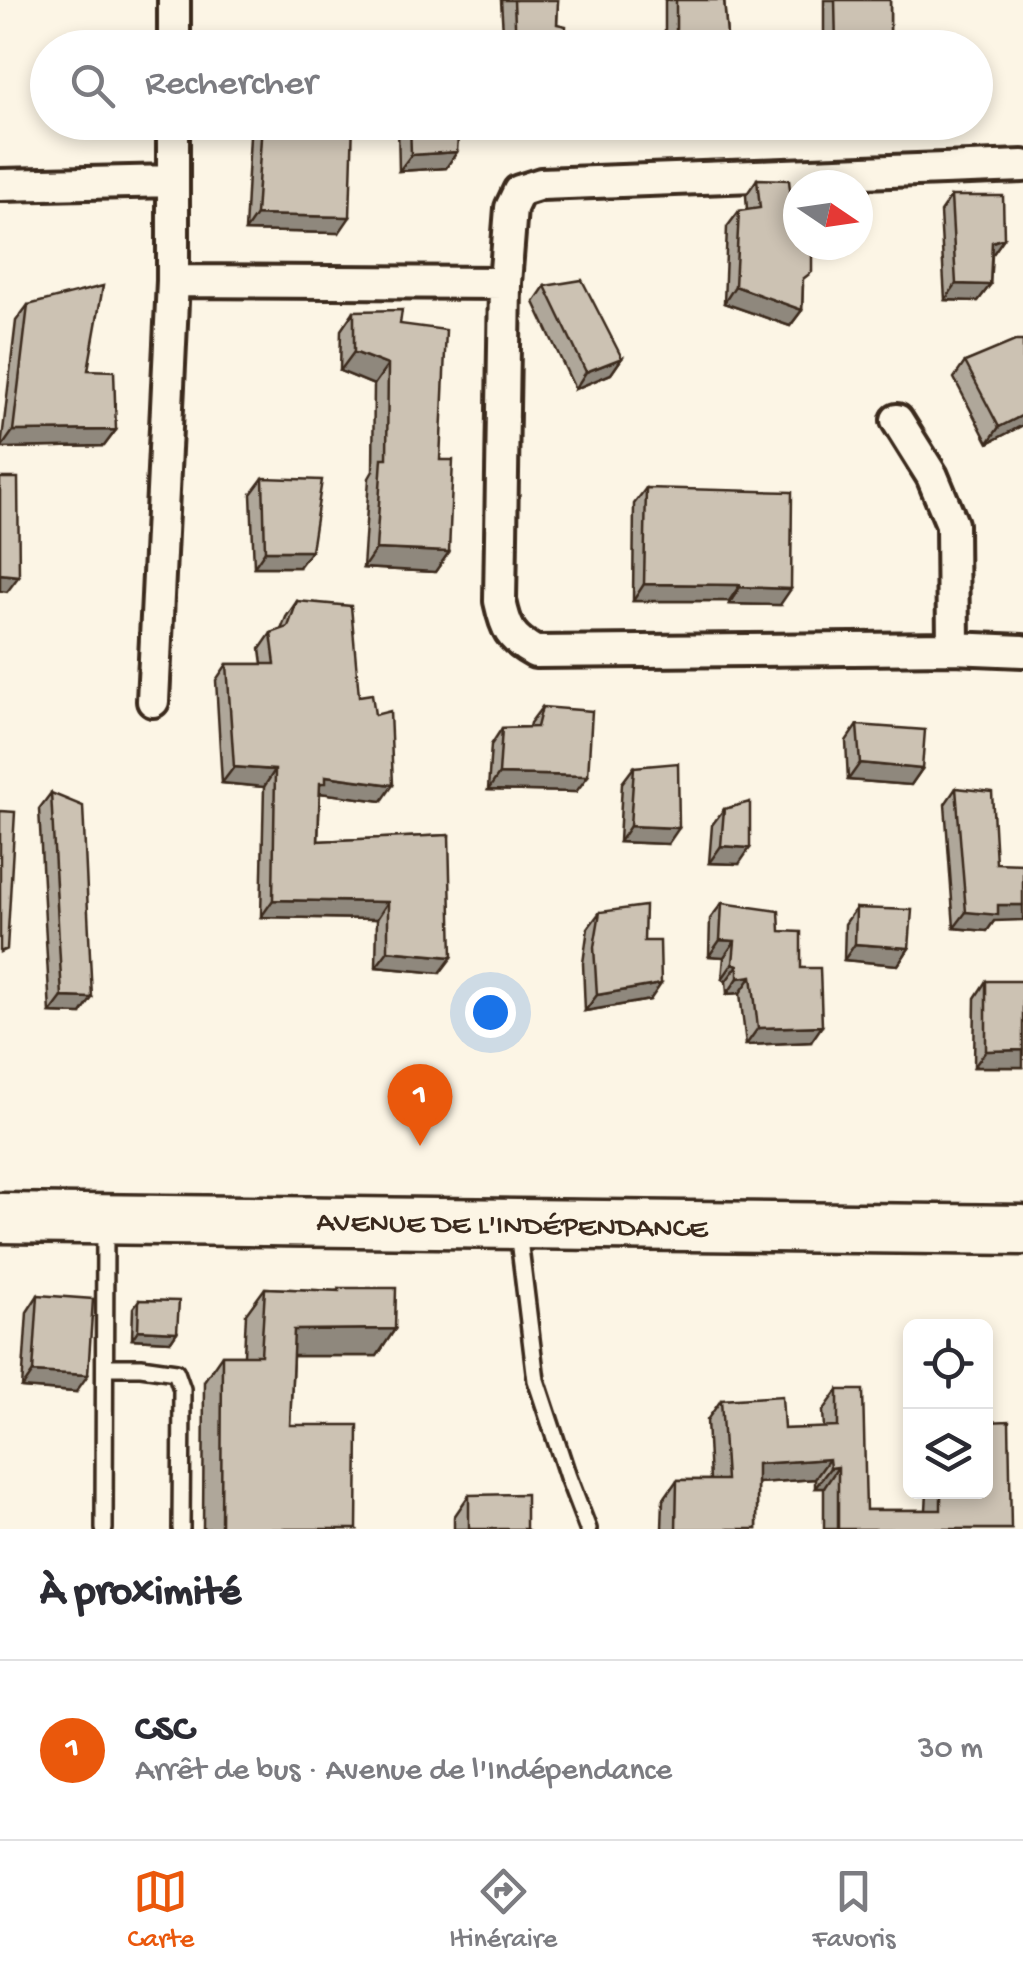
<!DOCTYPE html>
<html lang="fr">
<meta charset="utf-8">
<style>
body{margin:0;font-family:"Gochi Hand",sans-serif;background:#f7f7f7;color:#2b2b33}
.controls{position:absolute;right:30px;bottom:30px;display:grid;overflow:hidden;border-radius:15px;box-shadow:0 5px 15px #0003}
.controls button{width:90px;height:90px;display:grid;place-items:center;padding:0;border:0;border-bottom:2px solid #e1e1e2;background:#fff;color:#2b2b33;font:50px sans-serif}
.compass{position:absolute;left:783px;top:170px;width:90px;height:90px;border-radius:50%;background:#fff;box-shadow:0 5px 15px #0003;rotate:103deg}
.you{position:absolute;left:490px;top:1012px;width:35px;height:35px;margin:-25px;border:8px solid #fff;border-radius:50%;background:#1a73e8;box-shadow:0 0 0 15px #1a73e833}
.badge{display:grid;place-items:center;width:65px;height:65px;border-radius:50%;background:#ea580c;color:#fff;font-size:32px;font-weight:700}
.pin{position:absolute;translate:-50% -82px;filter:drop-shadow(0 2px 5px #0008)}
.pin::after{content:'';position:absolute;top:52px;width:35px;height:30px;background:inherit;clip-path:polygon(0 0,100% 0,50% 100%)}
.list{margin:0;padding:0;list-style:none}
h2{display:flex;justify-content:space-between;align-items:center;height:130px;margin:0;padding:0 40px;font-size:42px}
h2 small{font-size:32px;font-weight:400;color:#7c7c81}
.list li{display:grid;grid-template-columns:65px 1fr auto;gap:30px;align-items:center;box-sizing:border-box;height:180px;padding:0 40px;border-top:2px solid #e1e1e2}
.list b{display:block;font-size:38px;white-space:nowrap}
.list p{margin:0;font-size:32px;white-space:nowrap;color:#7c7c81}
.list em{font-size:32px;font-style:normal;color:#7c7c81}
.icon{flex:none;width:55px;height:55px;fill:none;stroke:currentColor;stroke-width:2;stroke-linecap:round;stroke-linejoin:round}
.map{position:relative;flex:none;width:1023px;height:1529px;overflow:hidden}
.search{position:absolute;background:#fff;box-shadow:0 5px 15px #0003;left:30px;right:30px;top:30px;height:110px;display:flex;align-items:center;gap:25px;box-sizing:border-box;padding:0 35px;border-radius:55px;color:#7c7c81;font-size:38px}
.sheet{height:310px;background:#fff}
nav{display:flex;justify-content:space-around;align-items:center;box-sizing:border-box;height:140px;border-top:2px solid #e1e1e2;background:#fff;font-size:28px;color:#7c7c81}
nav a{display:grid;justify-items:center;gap:5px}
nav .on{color:#ea580c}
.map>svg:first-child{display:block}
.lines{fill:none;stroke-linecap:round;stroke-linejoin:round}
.service-casing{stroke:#3b2a1e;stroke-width:22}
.minor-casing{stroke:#3b2a1e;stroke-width:38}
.primary-casing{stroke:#3b2a1e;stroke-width:55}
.service{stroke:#fcf5e5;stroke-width:15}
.minor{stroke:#fcf5e5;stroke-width:30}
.primary{stroke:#fcf5e5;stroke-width:48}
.wall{fill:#afa79a;stroke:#3b2a1e;stroke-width:2.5}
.shaded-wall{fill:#8f887d;stroke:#3b2a1e;stroke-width:2.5}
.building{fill:#ccc2b3;stroke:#3b2a1e;stroke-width:2.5}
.labels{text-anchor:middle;stroke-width:9;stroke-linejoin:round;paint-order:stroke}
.street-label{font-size:30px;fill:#3b2a1e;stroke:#fcf5e5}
</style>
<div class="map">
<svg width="1023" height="1529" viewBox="0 0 1023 1529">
<rect width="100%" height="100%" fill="#fcf5e5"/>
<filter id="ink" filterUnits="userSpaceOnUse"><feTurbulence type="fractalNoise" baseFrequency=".01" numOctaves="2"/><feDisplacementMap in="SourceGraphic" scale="20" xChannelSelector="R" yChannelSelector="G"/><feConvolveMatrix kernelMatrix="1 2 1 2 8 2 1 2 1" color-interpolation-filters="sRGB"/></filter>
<g filter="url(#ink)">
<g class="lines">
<g class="service-casing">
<path id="service" d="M 518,1231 L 536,1380 L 568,1477 L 588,1529
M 106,1367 L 141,1367 L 176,1372 L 182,1389 L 181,1529
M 104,1529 L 105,1223"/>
</g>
<g class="minor-casing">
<path id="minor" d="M 174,48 L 174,0
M 173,122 L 173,281 L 505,283 L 511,208 L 519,191 L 541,184 L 1023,166
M 0,185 L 173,181
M 505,283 L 500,601 C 506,629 510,638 535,652 L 953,648 L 1023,651
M 897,420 L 932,476 L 952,524 L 953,648
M 153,701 L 173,281"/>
</g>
<g class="primary-casing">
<path id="primary" d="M 0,1218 L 1023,1230"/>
</g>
<use href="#service" class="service"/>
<use href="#minor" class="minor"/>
<use href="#primary" class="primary"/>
</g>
<path class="wall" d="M 501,0 L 558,0 L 557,24 L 565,48 L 504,48 Z
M 665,0 L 724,0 L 728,48 L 665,48 Z
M 824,0 L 890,0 L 890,48 L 824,48 Z
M 255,122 L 353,122 L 339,233 L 245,231 L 250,136 L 254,131 Z
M 367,122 L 459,122 L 446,168 L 399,171 L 398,124 Z
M 757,179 L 803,285 L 802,310 L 790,326 L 724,303 L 727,227 L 739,211 L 747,210 L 746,195 Z
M 951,196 L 1004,238 L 992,255 L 990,285 L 978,301 L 945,300 L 940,212 Z
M 545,286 L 622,358 L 611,374 L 575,389 L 534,302 Z
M 28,305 L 88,370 L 116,430 L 104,446 L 1,448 L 16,321 Z
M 354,311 L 400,324 L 440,460 L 449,552 L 435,572 L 363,568 L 369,478 L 373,471 L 374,385 L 340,371 L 341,330 Z
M 1023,341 L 1023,425 L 988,443 L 954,378 L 965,362 Z
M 263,478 L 299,567 L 254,567 L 251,494 Z
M 646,488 L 780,605 L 729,604 L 729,601 L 633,601 L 634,504 Z
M 297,601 L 359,696 L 382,801 L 320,793 L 318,841 L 449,835 L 440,973 L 376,967 L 377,919 L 261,917 L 264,787 L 222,783 L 216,680 L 227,664 L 262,664 L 260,649 L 271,633 L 281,630 L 286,617 Z
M 542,707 L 576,792 L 488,790 L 491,745 L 502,728 L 529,727 L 530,723 Z
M 857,725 L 922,769 L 911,785 L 848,780 L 846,741 Z
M 634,767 L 668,844 L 619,842 L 622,783 Z
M 956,788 L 994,921 L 987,931 L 954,928 L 945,804 Z
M 51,793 L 81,1014 L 50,1013 L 39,809 Z
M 724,809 L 739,864 L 709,863 L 712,825 Z
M 722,903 L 780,931 L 801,968 L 811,1042 L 746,1045 L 740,993 L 727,994 L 726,981 L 722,979 L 724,957 L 709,956 L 710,919 Z
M 856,908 L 909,948 L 898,965 L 844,960 L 845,924 Z
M 600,912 L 644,941 L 650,1000 L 585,1011 L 583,963 L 588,928 Z
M 986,981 L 1023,1067 L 974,1067 L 975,998 Z
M 265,1288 L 337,1291 L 339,1288 L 395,1329 L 377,1356 L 293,1356 L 290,1425 L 357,1529 L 203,1529 L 204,1381 L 222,1355 L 244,1355 L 246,1314 Z
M 38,1295 L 76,1392 L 22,1388 L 27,1312 Z
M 139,1300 L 177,1332 L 171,1341 L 132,1339 L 133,1308 Z
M 838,1390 L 866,1510 L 926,1510 L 927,1492 L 986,1492 L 1011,1529 L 824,1529 L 824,1488 L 815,1488 L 815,1479 L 757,1483 L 757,1529 L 662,1529 L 663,1500 L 677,1480 L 710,1480 L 707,1420 L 721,1400 L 784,1429 L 824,1428 L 823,1411 Z
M 469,1495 L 526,1529 L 454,1529 L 454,1517 Z"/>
<path class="shaded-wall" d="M 457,152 L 446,168 L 399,171 L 411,155 Z
M 256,215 L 350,217 L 339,233 L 245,231 Z
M 1004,238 L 993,254 L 981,258 L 992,242 Z
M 956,284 L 990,285 L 978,301 L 945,300 Z
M 735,286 L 802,310 L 790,326 L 724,303 Z
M 354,352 L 388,365 L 374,385 L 340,371 Z
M 622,358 L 611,374 L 575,389 L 586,372 Z
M 1023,415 L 1023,425 L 988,443 L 999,427 Z
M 116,430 L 104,446 L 1,448 L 13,431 Z
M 376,549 L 449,552 L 435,572 L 363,568 Z
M 265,551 L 311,551 L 299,567 L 254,567 Z
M 0,574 L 19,576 L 7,592 L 0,591 Z
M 644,584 L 740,585 L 729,601 L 633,601 Z
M 740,587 L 791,589 L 780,605 L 729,604 Z
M 860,763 L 922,769 L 911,785 L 848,780 Z
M 234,767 L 275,770 L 264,787 L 222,783 Z
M 499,774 L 588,776 L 576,792 L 488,790 Z
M 326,776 L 393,785 L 382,801 L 320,793 L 309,800 Z
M 630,826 L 679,828 L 668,844 L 619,842 Z
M 721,846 L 750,848 L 739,864 L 709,863 Z
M 273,900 L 388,902 L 377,919 L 261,917 Z
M 998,905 L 1023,905 L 1023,920 L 994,921 L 987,931 L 954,928 L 966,912 Z
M 720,940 L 735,941 L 724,957 L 709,956 Z
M 855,944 L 909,948 L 898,965 L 844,960 Z
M 388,951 L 452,957 L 440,973 L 376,967 Z
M 733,963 L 738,965 L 726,981 L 722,979 Z
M 752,976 L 740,993 L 727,994 L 738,978 Z
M 661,984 L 650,1000 L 585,1011 L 597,995 Z
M 62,997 L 92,998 L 81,1014 L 50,1013 Z
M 822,1026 L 811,1042 L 746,1045 L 758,1028 Z
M 1023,1050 L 1023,1067 L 974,1067 L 986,1051 Z
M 395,1329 L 377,1356 L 276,1356 L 294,1330 Z
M 138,1330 L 177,1332 L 171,1341 L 132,1339 Z
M 33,1372 L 88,1375 L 76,1392 L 22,1388 Z
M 829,1459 L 815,1479 L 743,1484 L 757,1464 Z
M 838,1467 L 824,1488 L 815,1488 L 830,1468 Z"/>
<path class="building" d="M 514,0 L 558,0 L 557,24 L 566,26 L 565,48 L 516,48 Z
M 676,0 L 724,0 L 728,48 L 676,48 Z
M 835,0 L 890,0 L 890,48 L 836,48 Z
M 277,45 L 324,48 L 276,48 Z
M 262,122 L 353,122 L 350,217 L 256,215 Z
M 410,122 L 459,122 L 457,152 L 411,155 Z
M 757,179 L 789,180 L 792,209 L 798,209 L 798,245 L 812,245 L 812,272 L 803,279 L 802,310 L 735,286 L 739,211 L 760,208 Z
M 951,196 L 1003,196 L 1004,238 L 992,242 L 990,285 L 956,284 Z
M 582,280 L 622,358 L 586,372 L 545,286 Z
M 103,286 L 88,370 L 114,371 L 116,430 L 13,431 L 28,305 Z
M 402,310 L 400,324 L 446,330 L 440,460 L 453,460 L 449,552 L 376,549 L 382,458 L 387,458 L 388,365 L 354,352 L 354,311 Z
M 1015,341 L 1023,341 L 1023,415 L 999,427 L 965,362 Z
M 0,478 L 18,478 L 19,576 L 0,574 Z
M 263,478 L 322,480 L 311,551 L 265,551 Z
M 646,488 L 792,492 L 791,589 L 740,587 L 740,585 L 644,584 Z
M 297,601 L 351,606 L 359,696 L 372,694 L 375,715 L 390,711 L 393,785 L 326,776 L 326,783 L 320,783 L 318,841 L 449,835 L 452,957 L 388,951 L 388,902 L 273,900 L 275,770 L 234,767 L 227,664 L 275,664 L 271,633 L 288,627 Z
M 542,707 L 592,711 L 588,776 L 499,774 L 502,728 L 537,727 Z
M 857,725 L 925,730 L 922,769 L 860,763 Z
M 678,763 L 679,828 L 630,826 L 634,767 Z
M 956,788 L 992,792 L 996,863 L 1023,864 L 1023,905 L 998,905 L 998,915 L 966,912 Z
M 51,793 L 83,806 L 92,998 L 62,997 Z
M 750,802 L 750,848 L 721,846 L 724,809 Z
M 0,811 L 15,812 L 7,949 L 0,952 Z
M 722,903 L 779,911 L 780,931 L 801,932 L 801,968 L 820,968 L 822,1026 L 758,1028 L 752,976 L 738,978 L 738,965 L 733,963 L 735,941 L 720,940 Z
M 645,906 L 644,941 L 660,941 L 661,984 L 597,995 L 594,947 L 600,912 Z
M 856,908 L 912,910 L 909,948 L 855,944 Z
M 986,981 L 1023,981 L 1023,1050 L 986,1051 Z
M 265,1288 L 339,1291 L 339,1288 L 396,1288 L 395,1329 L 294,1330 L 290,1425 L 358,1425 L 357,1529 L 221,1529 L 222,1355 L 261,1355 Z
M 38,1295 L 93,1299 L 88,1375 L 33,1372 Z
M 139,1300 L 179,1301 L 177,1332 L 138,1330 Z
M 838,1390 L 863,1390 L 866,1510 L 941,1510 L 941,1492 L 986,1492 L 986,1422 L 1009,1421 L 1011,1529 L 838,1529 L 838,1467 L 830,1468 L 829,1459 L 757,1464 L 757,1529 L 676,1529 L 677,1480 L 726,1480 L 721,1400 L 782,1396 L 784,1429 L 838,1427 Z
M 526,1494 L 526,1529 L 469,1529 L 469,1495 Z"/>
</g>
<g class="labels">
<g class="street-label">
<text transform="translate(512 1223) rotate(1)" y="10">AVENUE DE L'INDÉPENDANCE</text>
</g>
</g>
</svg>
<div class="controls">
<button><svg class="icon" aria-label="locate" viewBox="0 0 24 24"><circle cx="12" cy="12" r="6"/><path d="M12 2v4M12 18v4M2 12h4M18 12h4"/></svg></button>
<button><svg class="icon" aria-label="layers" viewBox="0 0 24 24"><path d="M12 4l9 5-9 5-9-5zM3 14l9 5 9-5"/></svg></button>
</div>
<svg class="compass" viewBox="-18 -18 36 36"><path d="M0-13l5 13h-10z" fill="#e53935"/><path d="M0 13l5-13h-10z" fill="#7c7c81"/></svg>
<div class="you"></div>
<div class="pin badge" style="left:420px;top:1146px">1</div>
<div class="search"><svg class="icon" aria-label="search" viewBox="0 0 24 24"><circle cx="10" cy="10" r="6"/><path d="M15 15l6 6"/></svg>Rechercher</div>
</div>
<section class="sheet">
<h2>À proximité<small></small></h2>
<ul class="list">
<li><span class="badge">1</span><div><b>CSC</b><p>Arrêt de bus · Avenue de l'Indépendance</p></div><em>30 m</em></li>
</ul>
</section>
<nav>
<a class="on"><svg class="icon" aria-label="map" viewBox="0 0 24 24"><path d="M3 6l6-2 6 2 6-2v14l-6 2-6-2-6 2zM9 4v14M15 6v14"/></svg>Carte</a>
<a><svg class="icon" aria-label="directions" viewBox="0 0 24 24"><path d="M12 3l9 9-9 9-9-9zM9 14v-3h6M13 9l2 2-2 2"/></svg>Itinéraire</a>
<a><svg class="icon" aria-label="saved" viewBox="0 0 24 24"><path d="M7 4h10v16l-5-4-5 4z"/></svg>Favoris</a>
</nav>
